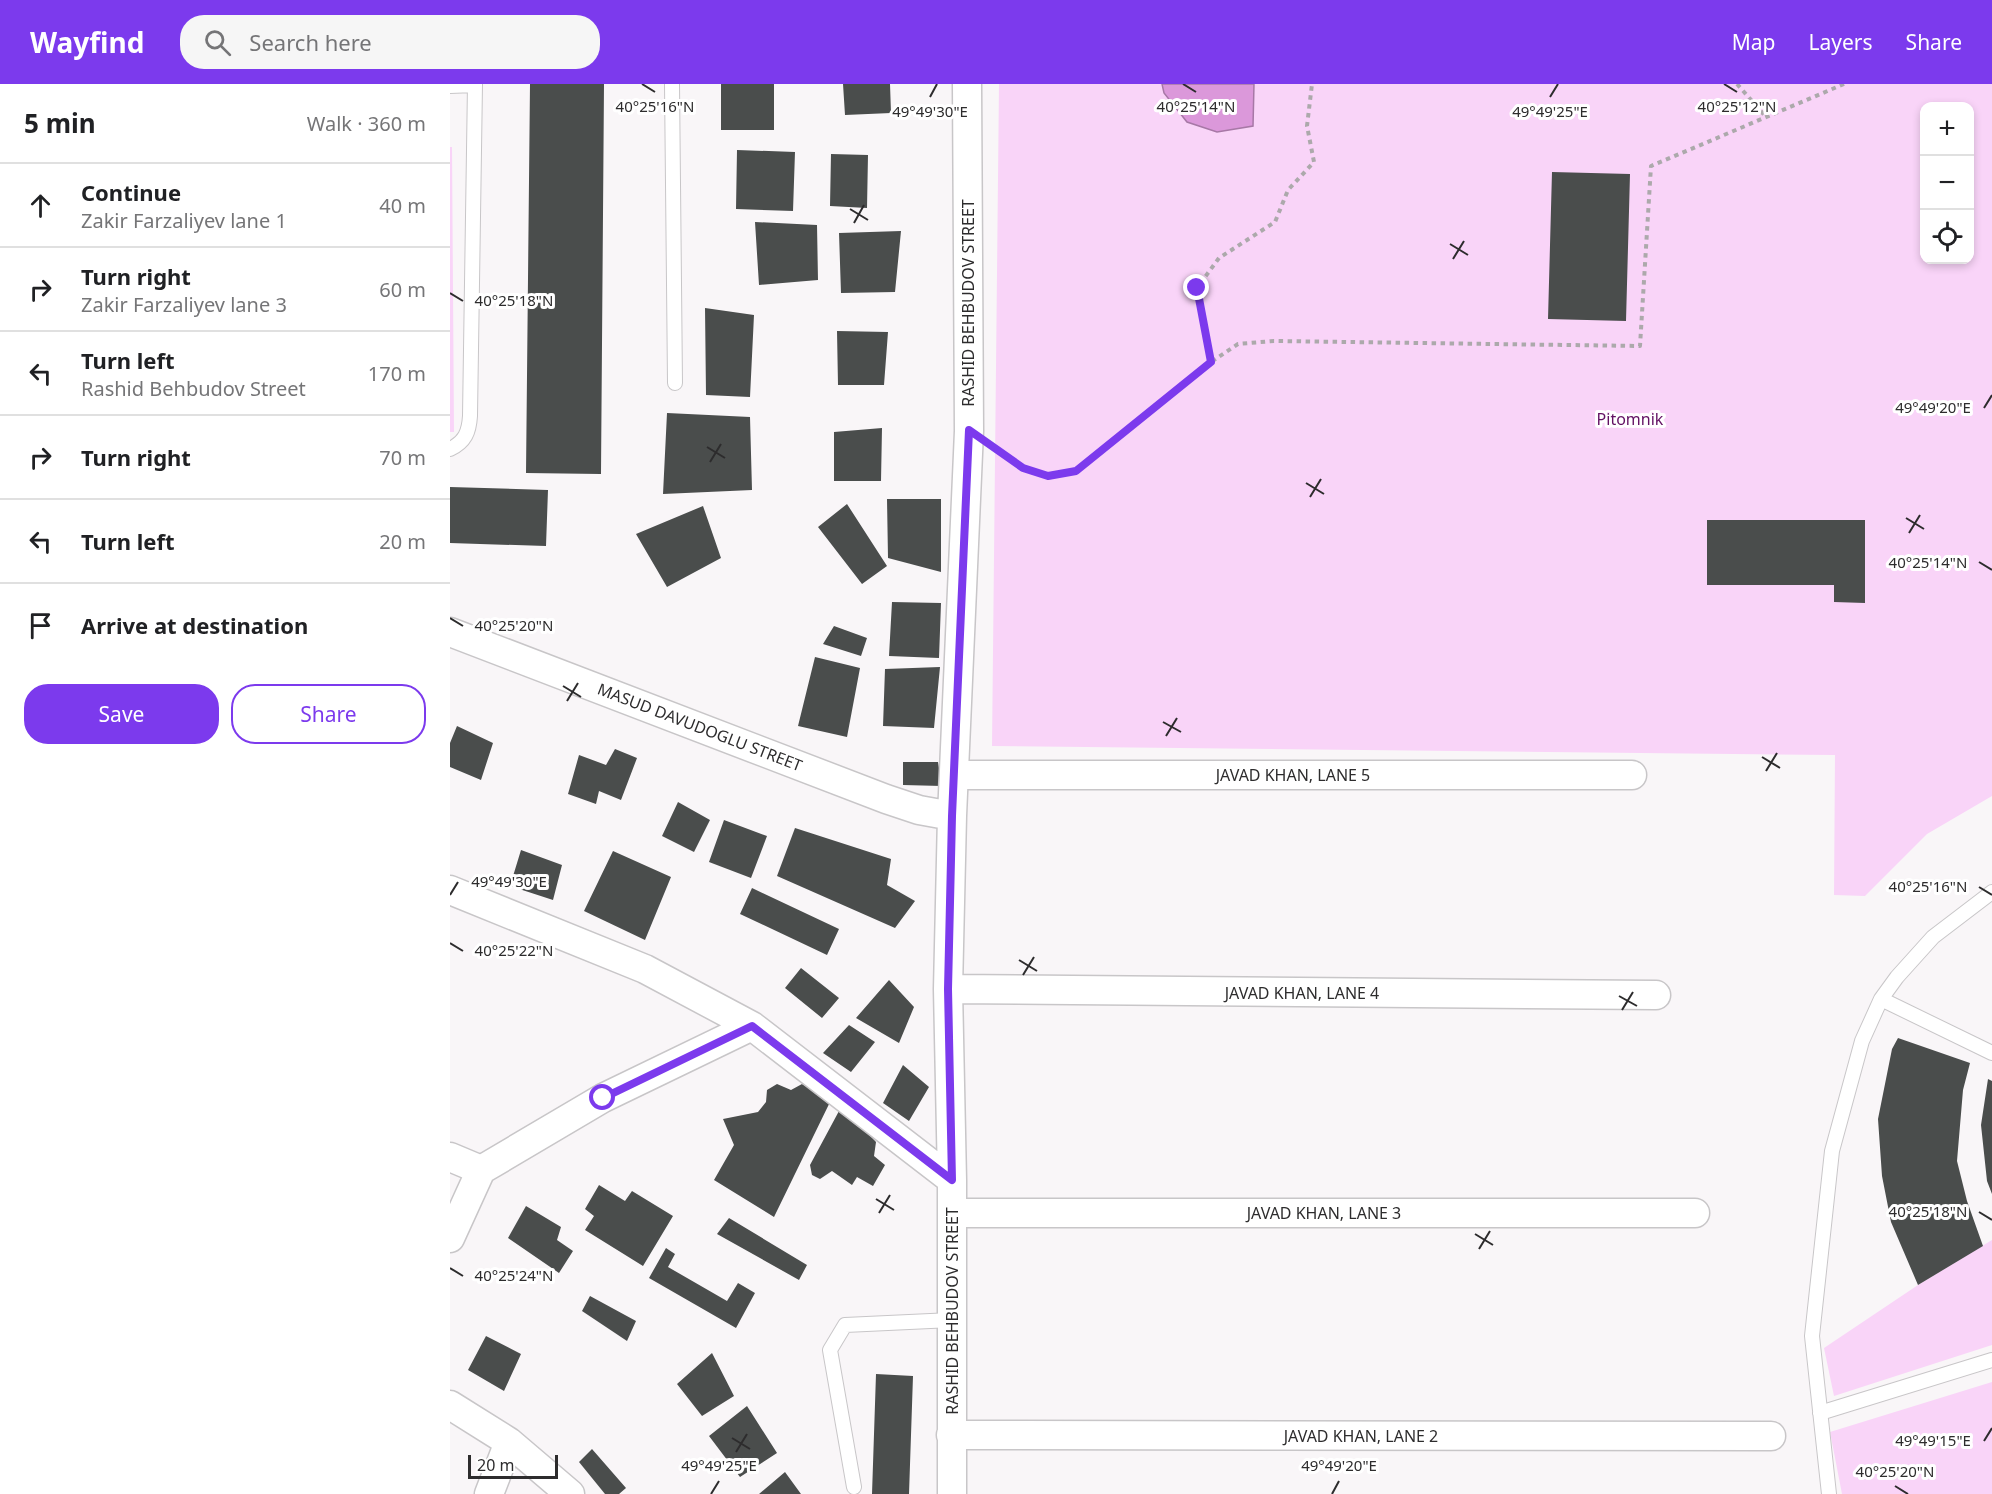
<!DOCTYPE html>
<meta charset="utf-8">
<style>
body{margin:0;font-family:"Noto Sans",sans-serif;background:#f6f6f6;color:#202124}
.controls{position:absolute;right:18px;top:18px;display:grid;overflow:hidden;border-radius:12px;box-shadow:0 3px 9px #0003}
.controls button{width:54px;height:54px;display:grid;place-items:center;padding:0;border:0;border-bottom:2px solid #e0e0e0;background:#fff;color:#202124;font:30px sans-serif}
.scale{position:absolute;left:18px;bottom:15px;width:90px;box-sizing:border-box;padding-left:6px;border:3px solid #2d2c2d;border-top:0;font-size:16px;line-height:21px;white-space:nowrap;color:#2d2c2d;-webkit-text-stroke:4px #fff;paint-order:stroke}
.stop{position:absolute;width:18px;height:18px;margin:-14px;border:4px solid #7c3aed;border-radius:50%;background:#fff}
.stop.end{background:#7c3aed;border-color:#fff;box-shadow:0 2px 6px #0008}
.list{margin:0;padding:0;list-style:none}
h2{display:flex;justify-content:space-between;align-items:center;height:78px;margin:0;padding:0 24px;font-size:26px}
h2 small{font-size:20px;font-weight:400;color:#757577}
.list li{display:grid;grid-template-columns:39px 1fr auto;gap:18px;align-items:center;box-sizing:border-box;height:84px;padding:0 24px;border-top:2px solid #e0e0e0}
.list b{display:block;font-size:22px;white-space:nowrap}
.list p{margin:0;font-size:20px;white-space:nowrap;color:#757577}
.list em{font-size:20px;font-style:normal;color:#757577}
.actions{display:flex;gap:12px;padding:18px 24px}
.actions a{flex:1;padding:14px 0;border:2px solid #7c3aed;border-radius:24px;text-align:center;font-size:21px;color:#7c3aed}
.actions .main{background:#7c3aed;color:#fff}
.icon{flex:none;width:33px;height:33px;fill:none;stroke:currentColor;stroke-width:2;stroke-linecap:round;stroke-linejoin:round}
.map{position:relative;flex:none;width:1542px;height:1410px;overflow:hidden}
header{display:flex;align-items:center;gap:36px;box-sizing:border-box;height:84px;padding:0 30px;background:#7c3aed;color:#fff}
header strong{font-size:28px}
nav{display:flex;gap:33px;margin-inline-start:auto;font-size:21px}
.search{width:420px;height:54px;background:#f6f6f6;display:flex;align-items:center;gap:15px;box-sizing:border-box;padding:0 21px;border-radius:24px;color:#757577;font-size:22px}
main{display:flex}
aside{flex:1;background:#fff}
.map>svg:first-child{display:block}
.green{fill:#f9d4f8;fill-rule:evenodd}
.water{fill:#db98da;stroke:#a778a6;stroke-width:1.5}
.building{fill:#4a4d4c}
.lines{fill:none;stroke-linecap:round;stroke-linejoin:round}
.lane-casing{stroke:#c8c6c8;stroke-width:16}
.street-casing{stroke:#c8c6c8;stroke-width:31}
.path{stroke:#aca9ab;stroke-width:4;stroke-dasharray:4.5 4.5;stroke-linecap:butt}
.lane{stroke:#fff;stroke-width:14}
.street{stroke:#fff;stroke-width:28}
.route{stroke:#7c3aed;stroke-width:8}
.ticks{fill:none;stroke:#2d2c2d;stroke-width:2}
.labels{text-anchor:middle;stroke-width:6;stroke-linejoin:round;paint-order:stroke}
.street-label{font-size:16px;fill:#2d2c2d;stroke:#fff}
.park-label{font-size:16px;fill:#621063;stroke:#fff}
.ticks-label{font-size:15px;text-anchor:middle;fill:#2d2c2d;stroke:#fff;stroke-width:6;stroke-linejoin:round;paint-order:stroke}
</style>
<header>
<strong>Wayfind</strong>
<div class="search"><svg class="icon" aria-label="search" viewBox="0 0 24 24"><circle cx="10" cy="10" r="6"/><path d="M15 15l6 6"/></svg>Search here</div>
<nav><a>Map</a><a>Layers</a><a>Share</a></nav>
</header>
<main>
<aside>
<h2>5 min<small>Walk · 360 m</small></h2>
<ul class="list">
<li><svg class="icon" aria-label="ahead" viewBox="0 0 24 24"><path d="M12 20V5M6 11l6-6 6 6"/></svg><div><b>Continue</b><p>Zakir Farzaliyev lane 1</p></div><em>40 m</em></li>
<li><svg class="icon" aria-label="right" viewBox="0 0 24 24"><path d="M7 20v-9h11M14 6l5 5-5 5"/></svg><div><b>Turn right</b><p>Zakir Farzaliyev lane 3</p></div><em>60 m</em></li>
<li><svg class="icon" aria-label="left" viewBox="0 0 24 24"><path d="M17 20v-9H6M10 6l-5 5 5 5"/></svg><div><b>Turn left</b><p>Rashid Behbudov Street</p></div><em>170 m</em></li>
<li><svg class="icon" aria-label="right" viewBox="0 0 24 24"><path d="M7 20v-9h11M14 6l5 5-5 5"/></svg><div><b>Turn right</b></div><em>70 m</em></li>
<li><svg class="icon" aria-label="left" viewBox="0 0 24 24"><path d="M17 20v-9H6M10 6l-5 5 5 5"/></svg><div><b>Turn left</b></div><em>20 m</em></li>
<li><svg class="icon" aria-label="arrive" viewBox="0 0 24 24"><path d="M6 21V4h12l-3 4 3 4H6"/></svg><div><b>Arrive at destination</b></div></li>
</ul>
<div class="actions"><a class="main">Save</a><a>Share</a></div>
</aside>
<div class="map">
<svg width="1542" height="1410" viewBox="0 0 1542 1410">
<rect width="100%" height="100%" fill="#f9f6f8"/>
<path class="green" d="M 549,0 L 1542,0 L 1542,712 L 1477,750 L 1415,812 L 1384,811 L 1385,671 L 542,662 ZM 1474,22 L 1520,22 L 1520,176 L 1474,176 Z
M 0,63 L 2,63 L 4,348 L 0,348 Z
M 1542,1156 L 1542,1261 L 1384,1312 L 1374,1264 L 1468,1201 Z
M 1542,1298 L 1542,1410 L 1392,1410 L 1380,1348 Z"/>
<path class="water" d="M 712,0 L 804,0 L 803,42 L 767,48 L 737,38 L 714,9 Z"/>
<path class="building" d="M 80,0 L 154,0 L 151,390 L 76,389 Z
M 271,0 L 324,0 L 324,46 L 271,46 Z
M 393,0 L 440,0 L 441,29 L 395,31 Z
M 287,66 L 345,68 L 343,127 L 286,125 Z
M 381,70 L 418,71 L 417,124 L 380,122 Z
M 1102,88 L 1180,90 L 1176,237 L 1098,235 Z
M 305,138 L 367,141 L 368,196 L 309,201 Z
M 451,147 L 445,208 L 391,209 L 389,149 Z
M 255,224 L 304,231 L 300,313 L 256,311 Z
M 387,247 L 438,248 L 434,301 L 388,301 Z
M 217,329 L 300,333 L 302,406 L 213,410 Z
M 432,344 L 431,397 L 384,397 L 384,348 Z
M 0,403 L 98,406 L 96,462 L 0,459 Z
M 437,415 L 491,415 L 491,488 L 438,474 Z
M 397,420 L 437,482 L 412,500 L 368,443 Z
M 253,422 L 271,474 L 217,503 L 186,450 Z
M 1257,436 L 1415,436 L 1415,519 L 1384,518 L 1384,501 L 1257,501 Z
M 442,518 L 491,519 L 489,574 L 439,572 Z
M 384,542 L 417,554 L 411,572 L 373,560 Z
M 365,573 L 410,584 L 397,653 L 348,642 Z
M 490,583 L 484,644 L 433,642 L 435,585 Z
M 7,642 L 43,659 L 31,696 L 0,683 L 0,659 Z
M 165,665 L 187,674 L 171,716 L 149,707 L 146,720 L 118,710 L 129,671 L 156,681 Z
M 453,678 L 488,678 L 492,702 L 453,701 Z
M 228,718 L 260,736 L 244,768 L 212,752 Z
M 274,736 L 317,752 L 301,794 L 259,778 Z
M 345,744 L 441,775 L 437,801 L 465,817 L 445,844 L 327,792 Z
M 71,766 L 112,781 L 103,816 L 60,802 Z
M 163,767 L 221,793 L 195,856 L 134,827 Z
M 302,804 L 389,845 L 377,871 L 290,830 Z
M 351,884 L 389,914 L 372,934 L 335,904 Z
M 439,896 L 464,923 L 449,959 L 406,934 Z
M 399,941 L 425,958 L 401,988 L 373,969 Z
M 1448,954 L 1520,979 L 1513,1006 L 1507,1077 L 1517,1117 L 1533,1162 L 1468,1201 L 1441,1138 L 1432,1092 L 1428,1035 L 1442,965 Z
M 453,981 L 479,1003 L 459,1037 L 433,1019 Z
M 1538,995 L 1542,997 L 1542,1110 L 1537,1097 L 1531,1041 Z
M 327,1000 L 341,1006 L 352,1000 L 381,1016 L 324,1133 L 264,1096 L 284,1061 L 273,1035 L 308,1028 L 316,1018 L 317,1006 Z
M 389,1027 L 407,1038 L 426,1058 L 424,1072 L 435,1081 L 423,1102 L 407,1093 L 402,1101 L 382,1087 L 370,1095 L 362,1091 L 360,1081 Z
M 149,1101 L 175,1117 L 182,1107 L 223,1132 L 193,1182 L 135,1146 L 144,1132 L 135,1125 Z
M 76,1122 L 111,1143 L 107,1156 L 123,1167 L 109,1189 L 58,1154 Z
M 279,1134 L 357,1181 L 349,1196 L 267,1150 Z
M 216,1164 L 225,1170 L 218,1183 L 277,1217 L 288,1199 L 305,1209 L 286,1244 L 199,1194 Z
M 140,1212 L 186,1237 L 177,1257 L 132,1227 Z
M 36,1252 L 71,1270 L 54,1307 L 18,1286 Z
M 262,1269 L 284,1312 L 252,1332 L 227,1300 Z
M 426,1290 L 463,1292 L 459,1410 L 422,1410 Z
M 297,1322 L 327,1369 L 290,1393 L 259,1352 Z
M 142,1365 L 176,1404 L 169,1410 L 155,1410 L 129,1378 Z
M 335,1388 L 351,1410 L 309,1410 Z"/>
<g class="lines">
<g class="lane-casing">
<path id="lane" d="M 222,0 L 225,299
M 0,2 L 25,1
M 0,365 C 15,358 19,348 20,332 L 25,0
M 1431,915 L 1542,969
M 1370,1329 L 1542,1276
M 404,1403 L 380,1266 L 395,1241 L 502,1236
M 1379,1410 L 1362,1252 L 1382,1067 L 1412,957 L 1431,915 L 1447,893 L 1483,853 L 1542,808"/>
</g>
<g class="street-casing">
<path id="street" d="M 0,548 L 436,715 L 469,726 L 502,732
M 504,691 L 1182,691
M 0,806 L 195,885 L 302,942 L 502,1096
M 498,905 L 1206,911
M 0,1073 L 31,1086
M 503,1129 L 1245,1129
M 0,1154 L 31,1086 L 153,1014 L 302,942
M 0,1321 L 59,1358 L 120,1410
M 501,1351 L 1321,1352
M 39,1410 L 59,1358
M 502,1410 L 502,1096 L 498,905 L 502,732 L 519,347 L 517,0"/>
</g>
<path class="path" d="M 1287,0 L 1316,33
M 761,278 L 747,204 L 769,174 L 825,138 L 838,106 L 864,78 L 857,42 L 862,0
M 547,366 L 573,384 L 598,392 L 626,387 L 761,278 L 788,260 L 824,257 L 1190,262 L 1201,82 L 1394,0"/>
<use href="#lane" class="lane"/>
<use href="#street" class="street"/>
</g>
<g class="lines">
<path class="route" d="M 153,1014 L 302,942 L 502,1096 L 498,905 L 502,732 L 519,346 L 573,384 L 598,392 L 626,387 L 761,278 L 747,204"/>
</g>
<path class="ticks" d="M 192,0 L 205,8M 733,0 L 746,8M 1274,0 L 1287,8M 480,13 L 487,0M 1100,13 L 1108,0M 400,125 L 418,136M 404,139 L 414,121M 1000,160 L 1018,171M 1003,175 L 1014,157M 0,209 L 13,217M 1534,324 L 1542,311M 257,363 L 275,374M 260,378 L 271,360M 856,399 L 874,410M 860,413 L 871,395M 1456,434 L 1474,445M 1459,449 L 1470,431M 1529,478 L 1542,486M 0,534 L 13,542M 113,602 L 131,613M 117,617 L 128,599M 713,638 L 731,648M 716,652 L 727,634M 1312,673 L 1330,684M 1316,687 L 1327,669M 1529,803 L 1542,811M 0,811 L 8,798M 0,859 L 13,867M 569,876 L 587,887M 573,891 L 584,873M 1169,912 L 1187,922M 1172,926 L 1183,908M 426,1115 L 444,1126M 1529,1128 L 1542,1136M 429,1129 L 440,1111M 1025,1150 L 1043,1161M 1029,1165 L 1040,1147M 0,1184 L 13,1192M 282,1354 L 300,1365M 1534,1357 L 1542,1344M 286,1368 L 297,1350M 1445,1402 L 1458,1410M 261,1410 L 269,1397M 882,1410 L 889,1397"/>
<g class="labels">
<g class="street-label">
<text transform="translate(518 219) rotate(-90)" y="6">RASHID BEHBUDOV STREET</text>
<text transform="translate(250 643) rotate(21)" y="6">MASUD DAVUDOGLU STREET</text>
<text x="843" y="697">JAVAD KHAN, LANE 5</text>
<text x="852" y="915">JAVAD KHAN, LANE 4</text>
<text x="874" y="1135">JAVAD KHAN, LANE 3</text>
<text transform="translate(502 1227) rotate(-90)" y="6">RASHID BEHBUDOV STREET</text>
<text x="911" y="1358">JAVAD KHAN, LANE 2</text>
</g>
<g class="park-label">
<text x="1180" y="341">Pitomnik</text>
</g>
</g>
<g class="ticks-label">
<text x="746" y="28">40°25'14"N</text>
<text x="205" y="28">40°25'16"N</text>
<text x="1287" y="28">40°25'12"N</text>
<text x="480" y="33">49°49'30"E</text>
<text x="1100" y="33">49°49'25"E</text>
<text x="64" y="222">40°25'18"N</text>
<text x="1483" y="329">49°49'20"E</text>
<text x="1478" y="484">40°25'14"N</text>
<text x="64" y="547">40°25'20"N</text>
<text x="59" y="803">49°49'30"E</text>
<text x="1478" y="808">40°25'16"N</text>
<text x="64" y="872">40°25'22"N</text>
<text x="1478" y="1133">40°25'18"N</text>
<text x="64" y="1197">40°25'24"N</text>
<text x="1483" y="1362">49°49'15"E</text>
<text x="269" y="1387">49°49'25"E</text>
<text x="889" y="1387">49°49'20"E</text>
<text x="1445" y="1393">40°25'20"N</text>
</g>
</svg>
<div class="controls">
<button>+</button>
<button>−</button>
<button><svg class="icon" aria-label="locate" viewBox="0 0 24 24"><circle cx="12" cy="12" r="6"/><path d="M12 2v4M12 18v4M2 12h4M18 12h4"/></svg></button>
</div>
<div class="scale">20 m</div>
<div class="stop" style="left:153px;top:1014px"></div>
<div class="stop end" style="left:747px;top:204px"></div>
</div>
</main>
